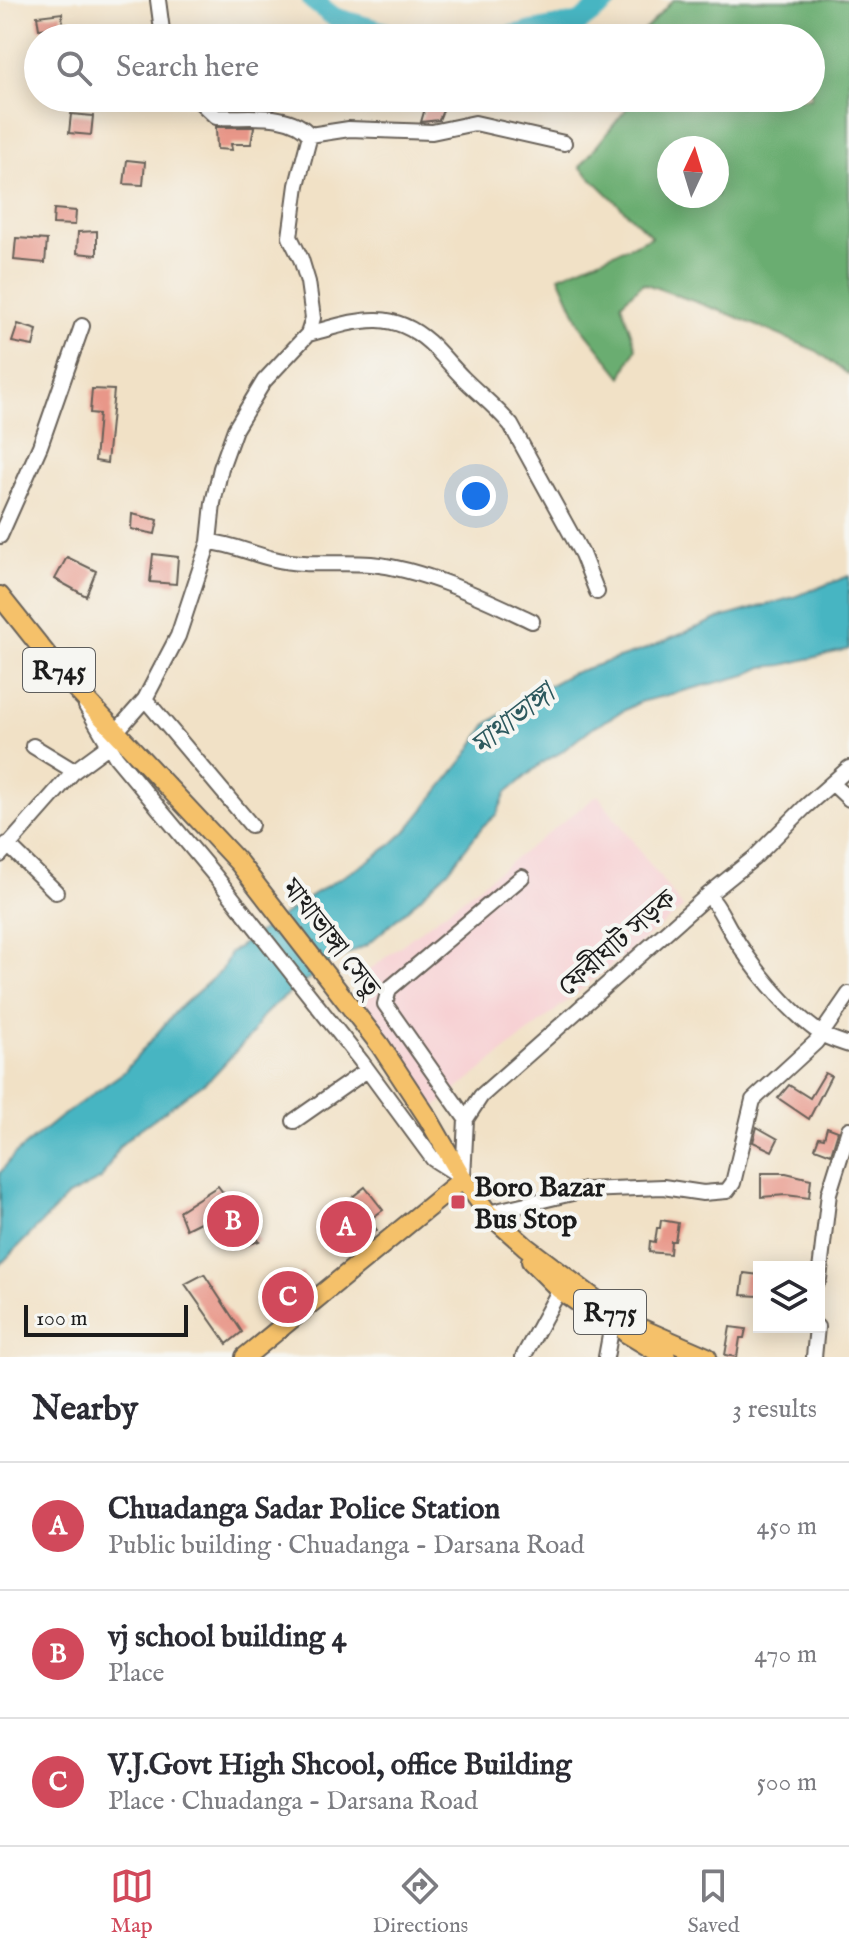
<!DOCTYPE html>
<meta charset="utf-8">
<style>
body{margin:0;font-family:"IM FELL English","Noto Serif Bengali",serif;background:#f7f7f7;color:#2b2b33}
.controls{position:absolute;right:24px;bottom:24px;display:grid;overflow:hidden;border-radius:0px;box-shadow:0 4px 20px #0003}
.controls button{width:72px;height:72px;display:grid;place-items:center;padding:0;border:0;border-bottom:2px solid #e1e1e2;background:#fff;color:#2b2b33;font:40px sans-serif}
.compass{position:absolute;left:657px;top:136px;width:72px;height:72px;border-radius:50%;background:#fff;box-shadow:0 4px 20px #0003;rotate:4deg}
.scale{position:absolute;left:24px;bottom:20px;width:164px;box-sizing:border-box;padding-left:8px;border:4px solid #1c1c1c;border-top:0;font-size:22px;line-height:28px;white-space:nowrap;color:#1c1c1c;-webkit-text-stroke:6px #f6f6f2;paint-order:stroke}
.you{position:absolute;left:476px;top:496px;width:28px;height:28px;margin:-20px;border:6px solid #fff;border-radius:50%;background:#1a73e8;box-shadow:0 0 0 12px #1a73e833}
.badge{display:grid;place-items:center;width:52px;height:52px;border-radius:50%;background:#d1495b;color:#fff;font-size:26px;font-weight:700}
.pin{position:absolute;translate:-50% -50%;border:4px solid #fff;box-shadow:0 2px 8px #0006}
.list{margin:0;padding:0;list-style:none}
h2{display:flex;justify-content:space-between;align-items:center;height:104px;margin:0;padding:0 32px;font-size:34px}
h2 small{font-size:26px;font-weight:400;color:#7c7c81}
.list li{display:grid;grid-template-columns:52px 1fr auto;gap:24px;align-items:center;box-sizing:border-box;height:128px;padding:0 32px;border-top:2px solid #e1e1e2}
.list b{display:block;font-size:30px;white-space:nowrap}
.list p{margin:0;font-size:26px;white-space:nowrap;color:#7c7c81}
.list em{font-size:26px;font-style:normal;color:#7c7c81}
.icon{flex:none;width:44px;height:44px;fill:none;stroke:currentColor;stroke-width:2;stroke-linecap:round;stroke-linejoin:round}
.map{position:relative;flex:none;width:849px;height:1357px;overflow:hidden}
.search{position:absolute;background:#fff;box-shadow:0 4px 20px #0003;left:24px;right:24px;top:24px;height:88px;display:flex;align-items:center;gap:20px;box-sizing:border-box;padding:0 28px;border-radius:44px;color:#7c7c81;font-size:30px}
.sheet{height:488px;background:#fff}
nav{display:flex;justify-content:space-around;align-items:center;box-sizing:border-box;height:112px;border-top:2px solid #e1e1e2;background:#fff;font-size:22px;color:#7c7c81}
nav a{display:grid;justify-items:center;gap:4px}
nav .on{color:#d1495b}
.map>svg:first-child{display:block}
.built{fill:#f7cfd2}
.forest{fill:#6aad71;stroke:#436446;stroke-width:2;fill-rule:evenodd}
.water{fill:#47b5c2;stroke:#32686f;stroke-width:2}
.lines{fill:none;stroke-linecap:round;stroke-linejoin:round}
.river{stroke:#47b5c2;stroke-width:20}
.building{fill:#e89789}
.minor-casing{stroke:#676158;stroke-width:18}
.major-casing{stroke:#676158;stroke-width:22}
.minor{stroke:#fff;stroke-width:14}
.major{stroke:#f5c16b;stroke-width:18}
.poi-dot{fill:#d1495b;stroke:#f6f6f2;stroke-width:3}
.labels{text-anchor:middle;stroke-width:8;stroke-linejoin:round;paint-order:stroke}
.shield{fill:#f6f6f2;stroke:#5d5d5c;stroke-width:2}
.shield-label{font-size:26px;font-weight:bold;fill:#1c1c1c}
.street-label{font-size:28px;fill:#1c1c1c;stroke:#f6f6f2}
.poi-label{font-size:28px;font-weight:bold;fill:#1c1c1c;stroke:#f6f6f2;text-anchor:start}
.water-label{font-size:30px;font-style:italic;fill:#2d595e;stroke:#f6f6f2}
</style>
<div class="map">
<svg width="849" height="1357" viewBox="0 0 849 1357">
<rect width="100%" height="100%" fill="#f6f6f2"/>
<filter id="ink" filterUnits="userSpaceOnUse"><feTurbulence type="fractalNoise" baseFrequency=".0125" numOctaves="2"/><feDisplacementMap in="SourceGraphic" scale="16" xChannelSelector="R" yChannelSelector="G"/><feConvolveMatrix kernelMatrix="1 2 1 2 8 2 1 2 1" color-interpolation-filters="sRGB"/></filter>
<filter id="wash" filterUnits="userSpaceOnUse"><feTurbulence type="fractalNoise" baseFrequency=".006" numOctaves="4" result="noise"/><feDisplacementMap in="SourceGraphic" scale="32" xChannelSelector="R" yChannelSelector="G"/><feGaussianBlur stdDeviation="1.8" result="paint"/><feColorMatrix in="noise" values="0 0 0 0 0 0 0 0 0 0 0 0 0 0 0 0 0 1.4 0 .05"/><feComposite in="paint" operator="in"/></filter>
<g filter="url(#wash)">
<rect width="100%" height="100%" fill="#f1e1c6"/>
<path class="built" d="M 598,795 L 683,908 L 434,1108 L 352,983 Z"/>
<path class="forest" d="M 673,0 L 849,0 L 849,375 L 817,351 L 729,314 L 643,283 L 621,303 L 636,348 L 622,377 L 581,326 L 559,276 L 652,237 L 580,167 L 635,98 L 811,98 L 811,38 L 637,38 ZM 669,148 L 717,148 L 717,196 L 669,196 Z"/>
<path class="water" d="M 849,576 L 849,649 L 783,665 L 763,667 L 746,675 L 640,702 L 593,727 L 560,753 L 543,762 L 506,793 L 497,814 L 483,826 L 448,871 L 407,910 L 367,945 L 331,962 L 273,1006 L 260,1019 L 252,1034 L 212,1077 L 133,1134 L 120,1146 L 101,1179 L 68,1196 L 0,1265 L 0,1173 L 14,1155 L 59,1118 L 124,1072 L 177,1010 L 222,970 L 230,953 L 313,894 L 361,866 L 392,844 L 407,830 L 467,755 L 487,724 L 519,702 L 570,674 L 646,649 L 717,619 L 794,597 Z"/>
<g class="lines">
<path class="river" d="M 312,0 L 334,17 L 406,38
M 495,38 L 580,22 L 609,0"/>
</g>
<g id="blocks">
<path class="building" d="M 62,13 L 63,27 L 39,29 L 37,16 Z
M 428,98 L 447,100 L 439,120 L 421,122 Z
M 71,114 L 93,116 L 91,135 L 69,133 Z
M 216,127 L 254,127 L 251,144 L 231,144 L 232,150 L 217,149 Z
M 127,160 L 145,162 L 143,185 L 124,184 Z
M 54,209 L 76,211 L 75,225 L 53,224 Z
M 97,231 L 97,255 L 77,253 L 78,232 Z
M 16,238 L 47,240 L 45,263 L 14,260 Z
M 18,324 L 37,330 L 33,346 L 12,342 Z
M 92,389 L 114,390 L 107,463 L 95,461 L 99,414 L 90,413 Z
M 132,514 L 158,520 L 155,534 L 131,529 Z
M 153,554 L 178,557 L 176,584 L 150,582 Z
M 67,557 L 96,571 L 86,596 L 55,579 Z
M 825,1073 L 831,1076 L 809,1119 L 778,1098 L 789,1085 L 810,1098 Z
M 757,1127 L 778,1139 L 772,1151 L 753,1142 Z
M 827,1127 L 838,1131 L 831,1154 L 815,1148 L 819,1137 L 824,1138 Z
M 761,1173 L 786,1173 L 811,1179 L 809,1198 L 786,1195 L 761,1197 Z
M 218,1186 L 259,1241 L 238,1248 L 216,1214 L 186,1229 L 179,1211 Z
M 365,1187 L 383,1210 L 369,1220 L 377,1230 L 357,1246 L 332,1213 Z
M 661,1220 L 678,1223 L 675,1241 L 671,1241 L 670,1254 L 649,1252 L 650,1241 L 655,1242 L 657,1228 L 660,1228 Z
M 302,1273 L 311,1288 L 274,1318 L 264,1304 Z
M 744,1273 L 759,1275 L 759,1296 L 741,1295 Z
M 204,1274 L 242,1332 L 227,1344 L 185,1284 Z
M 730,1327 L 746,1329 L 744,1338 L 740,1338 L 737,1357 L 725,1355 Z"/>
</g>
</g>
<g filter="url(#ink)">
<use href="#blocks" fill-opacity="0" stroke="#676158" stroke-width="2"/>
<g class="lines">
<g class="minor-casing">
<path id="minor" d="M 158,0 L 163,38
M 310,135 L 349,129 L 432,132 L 475,123 L 564,143
M 308,334 C 354,322 389,306 429,342 C 441,353 451,366 463,378 C 479,394 496,407 511,425 L 582,554 L 597,592
M 0,536 L 40,446 L 82,326
M 209,542 C 233,544 251,554 274,559 C 306,567 339,561 371,564 C 424,569 485,599 532,621
M 145,699 L 251,825
M 86,706 L 116,757 L 216,877 L 361,1061 L 433,1159 L 460,1176
M 116,732 L 145,699 L 178,636 L 209,542 L 213,503 L 221,468 L 235,429 L 264,381 L 308,334 L 313,318 L 308,282 L 301,259 L 290,237 L 297,185 L 310,135 C 289,110 246,119 216,117 L 196,98
M 33,746 L 74,771
M 832,783 L 849,799
M 7,844 L 56,892
M 0,855 L 74,771 L 108,746
M 708,895 C 719,906 723,918 731,931 C 750,965 788,1011 820,1033 C 829,1039 840,1042 849,1045
M 466,1119 L 385,1004 L 389,989 L 522,877
M 294,1121 L 367,1070
M 463,1178 L 466,1119 L 481,1096 L 708,895 L 754,858 L 805,807 L 849,768
M 488,1213 L 585,1190 L 663,1187 L 703,1193 L 727,1191 L 733,1183 L 753,1100 L 816,1042 L 849,994
M 819,1279 L 829,1193 L 849,1129
M 523,1357 L 565,1280
M 606,1357 L 612,1325
M 814,1357 L 817,1327"/>
</g>
<g class="major-casing">
<path id="major" d="M 0,596 L 63,675 L 239,863 L 380,1045 L 428,1118 L 463,1179 L 488,1213 L 526,1247 L 624,1321 L 707,1357
M 531,1261 L 559,1289 L 590,1311
M 626,1333 L 666,1357
M 245,1357 L 463,1179"/>
</g>
<use href="#minor" class="minor"/>
<use href="#major" class="major"/>
</g>
</g>
<rect class="poi-dot" x="450" y="1194" width="16" height="16" rx="4"/>
<g class="labels">
<g class="shield">
<rect x="23" y="648" width="72" height="44" rx="6"/>
<rect x="574" y="1290" width="72" height="44" rx="6"/>
</g>
<g class="shield-label">
<text x="59" y="679">R745</text>
<text x="610" y="1321">R775</text>
</g>
<g class="street-label">
<text transform="translate(332 937) rotate(52)" y="10">মাথাভাঙ্গা সেতু</text>
<text transform="translate(616 942) rotate(-41)" y="10">ফেরীঘাট সড়ক</text>
</g>
<g class="poi-label">
<text x="474" y="1196">Boro Bazar<tspan x="474" dy="32">Bus Stop</tspan></text>
</g>
<g class="water-label">
<text transform="translate(512 719) rotate(-38)" y="10">মাথাভাঙ্গা</text>
</g>
</g>
</svg>
<div class="controls">
<button><svg class="icon" aria-label="layers" viewBox="0 0 24 24"><path d="M12 4l9 5-9 5-9-5zM3 14l9 5 9-5"/></svg></button>
</div>
<svg class="compass" viewBox="-18 -18 36 36"><path d="M0-13l5 13h-10z" fill="#e53935"/><path d="M0 13l5-13h-10z" fill="#7c7c81"/></svg>
<div class="scale">100 m</div>
<div class="you"></div>
<div class="pin badge" style="left:346px;top:1227px">A</div>
<div class="pin badge" style="left:233px;top:1221px">B</div>
<div class="pin badge" style="left:288px;top:1297px">C</div>
<div class="search"><svg class="icon" aria-label="search" viewBox="0 0 24 24"><circle cx="10" cy="10" r="6"/><path d="M15 15l6 6"/></svg>Search here</div>
</div>
<section class="sheet">
<h2>Nearby<small>3 results</small></h2>
<ul class="list">
<li><span class="badge">A</span><div><b>Chuadanga Sadar Police Station</b><p>Public building · Chuadanga - Darsana Road</p></div><em>450 m</em></li>
<li><span class="badge">B</span><div><b>vj school building 4</b><p>Place</p></div><em>470 m</em></li>
<li><span class="badge">C</span><div><b>V.J.Govt High Shcool, office Building</b><p>Place · Chuadanga - Darsana Road</p></div><em>500 m</em></li>
</ul>
</section>
<nav>
<a class="on"><svg class="icon" aria-label="map" viewBox="0 0 24 24"><path d="M3 6l6-2 6 2 6-2v14l-6 2-6-2-6 2zM9 4v14M15 6v14"/></svg>Map</a>
<a><svg class="icon" aria-label="directions" viewBox="0 0 24 24"><path d="M12 3l9 9-9 9-9-9zM9 14v-3h6M13 9l2 2-2 2"/></svg>Directions</a>
<a><svg class="icon" aria-label="saved" viewBox="0 0 24 24"><path d="M7 4h10v16l-5-4-5 4z"/></svg>Saved</a>
</nav>
